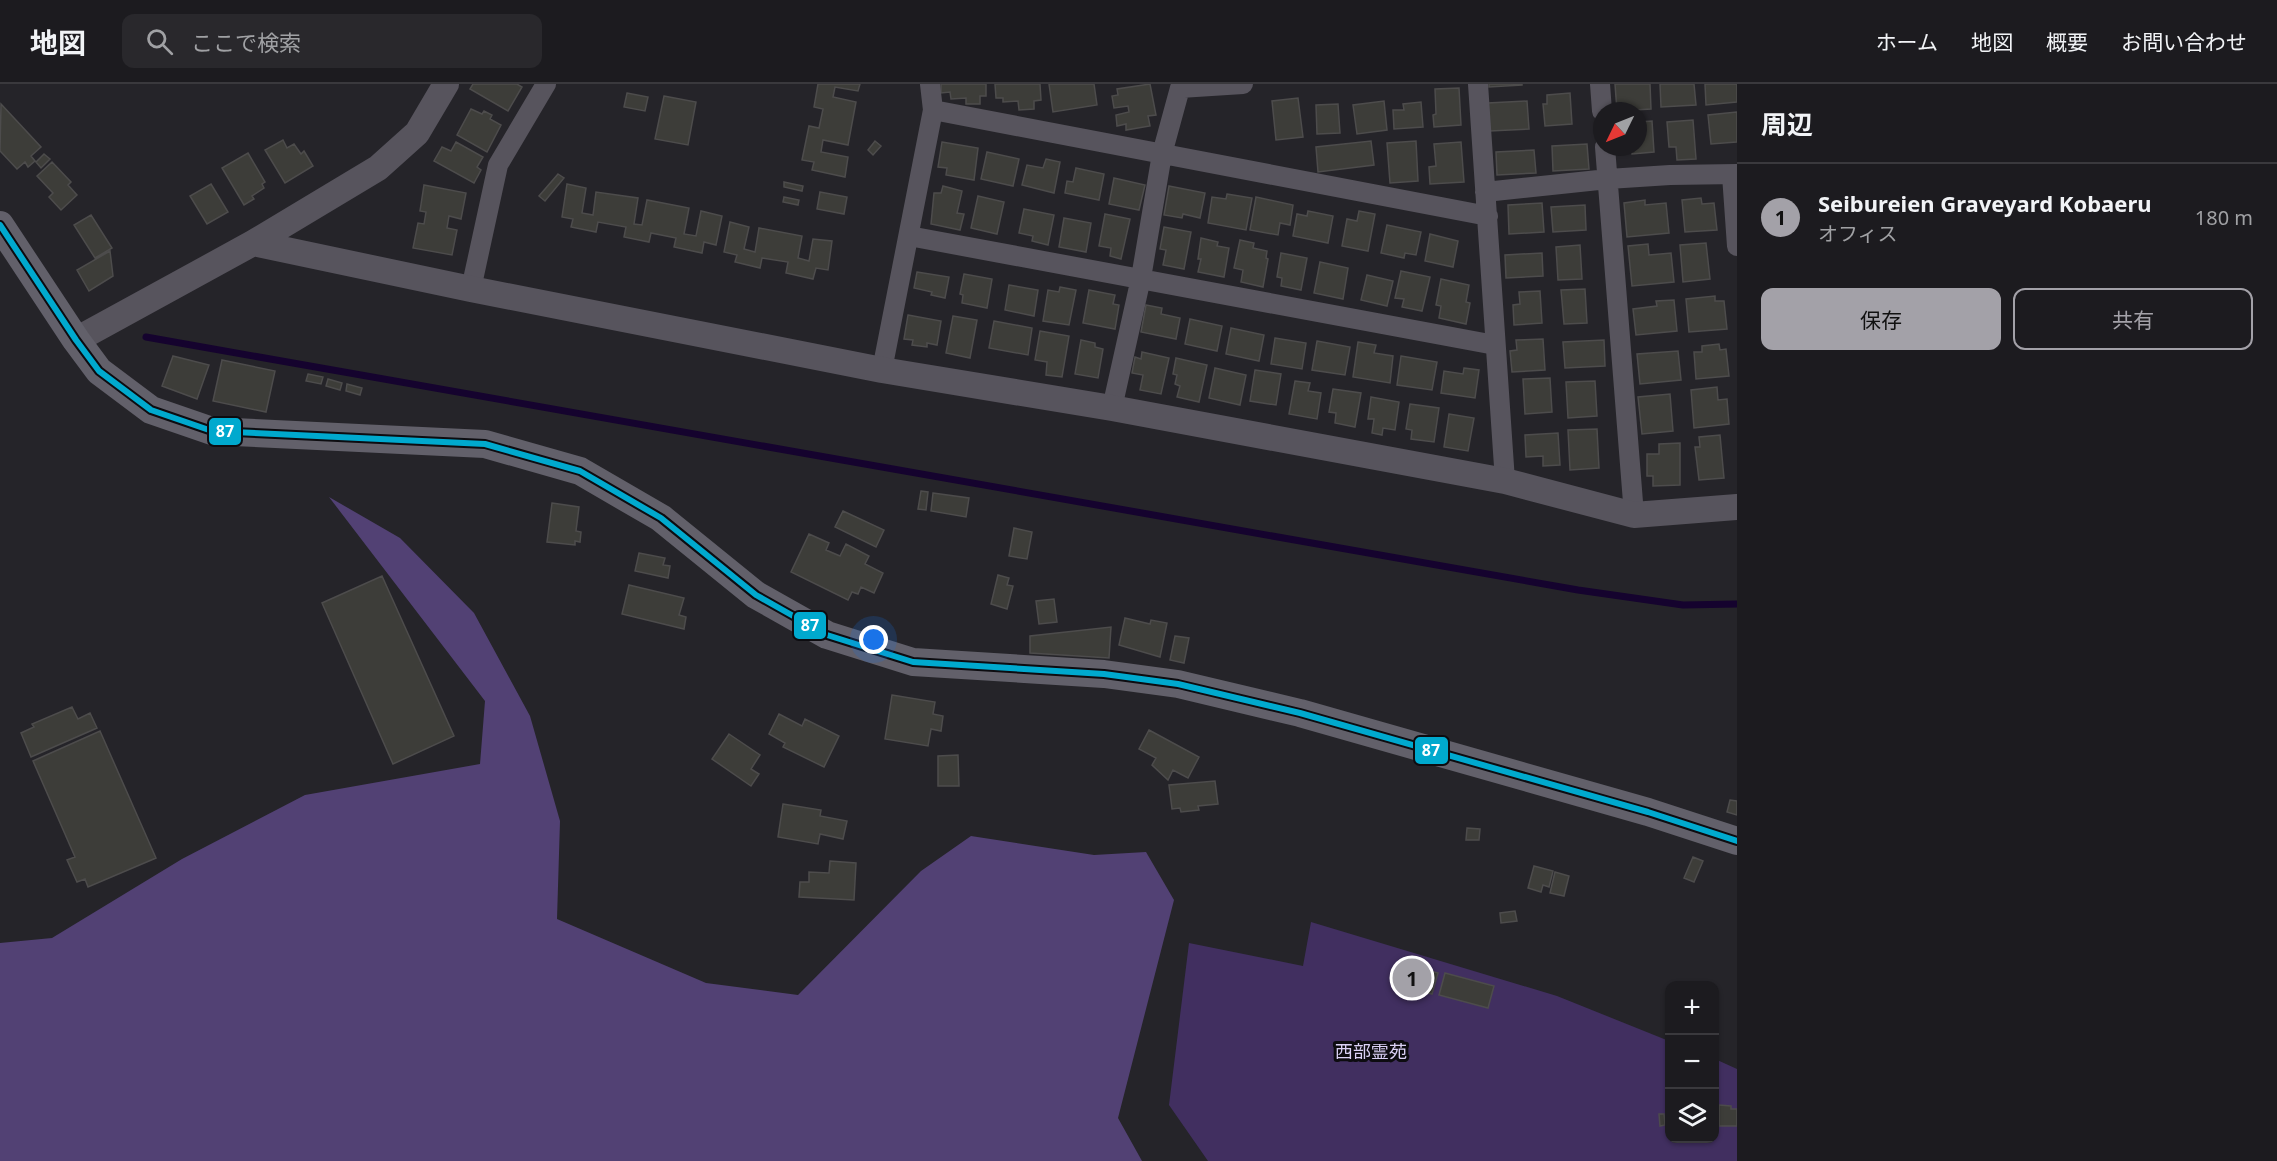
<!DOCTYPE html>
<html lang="ja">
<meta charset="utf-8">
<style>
body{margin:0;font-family:"Noto Sans","Noto Sans JP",sans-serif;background:#29282c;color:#f1f3f6}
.controls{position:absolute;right:18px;bottom:18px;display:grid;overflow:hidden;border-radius:12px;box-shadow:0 2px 4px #0004}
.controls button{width:54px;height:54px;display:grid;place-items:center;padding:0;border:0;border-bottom:2px solid #3a393d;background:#1c1b1f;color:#f1f3f6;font:30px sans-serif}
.compass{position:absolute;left:1593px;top:18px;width:54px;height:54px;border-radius:50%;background:#1c1b1f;box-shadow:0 2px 4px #0004;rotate:227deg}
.you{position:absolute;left:874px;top:556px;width:21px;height:21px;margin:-15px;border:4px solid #fff;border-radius:50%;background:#1a73e8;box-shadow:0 0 0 9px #1a73e833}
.badge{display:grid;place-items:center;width:39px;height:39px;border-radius:50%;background:#a3a1a8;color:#111;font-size:20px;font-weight:700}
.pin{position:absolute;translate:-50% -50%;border:3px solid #fff;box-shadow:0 2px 6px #0006}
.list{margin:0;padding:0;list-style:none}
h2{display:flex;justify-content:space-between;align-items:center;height:78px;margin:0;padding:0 24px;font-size:26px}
h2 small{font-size:20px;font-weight:400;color:#a0a1a4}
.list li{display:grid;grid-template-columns:39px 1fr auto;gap:18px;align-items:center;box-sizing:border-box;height:108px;padding:0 24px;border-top:2px solid #3a393d}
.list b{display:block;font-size:22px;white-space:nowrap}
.list p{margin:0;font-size:20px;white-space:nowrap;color:#a0a1a4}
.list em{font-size:20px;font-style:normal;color:#a0a1a4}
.actions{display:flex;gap:12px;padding:18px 24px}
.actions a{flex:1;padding:14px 0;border:2px solid #a3a1a8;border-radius:12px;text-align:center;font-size:21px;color:#a3a1a8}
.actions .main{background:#a3a1a8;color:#111}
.icon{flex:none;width:33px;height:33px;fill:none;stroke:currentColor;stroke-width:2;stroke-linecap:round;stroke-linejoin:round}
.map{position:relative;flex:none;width:1737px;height:1077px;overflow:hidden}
header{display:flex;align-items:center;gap:36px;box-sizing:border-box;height:84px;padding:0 30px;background:#1c1b1f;border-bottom:2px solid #3a393d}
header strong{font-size:28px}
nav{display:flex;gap:33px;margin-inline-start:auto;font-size:21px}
.search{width:420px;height:54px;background:#29282c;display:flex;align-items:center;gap:15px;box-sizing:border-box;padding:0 21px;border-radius:12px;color:#a0a1a4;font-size:22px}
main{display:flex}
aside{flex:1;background:#1c1b1f}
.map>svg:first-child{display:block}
.green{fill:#412f60}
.forest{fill:#524174}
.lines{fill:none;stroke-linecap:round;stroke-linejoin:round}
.stream{stroke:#15032e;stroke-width:7}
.building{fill:#3d3d39;stroke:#4d4c4c;stroke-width:1.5}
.minor{stroke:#57545d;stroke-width:20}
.tertiary{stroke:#57545d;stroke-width:26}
.secondary{stroke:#62606a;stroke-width:28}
.bus-1-casing{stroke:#0d0c10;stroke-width:10}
.bus-1{stroke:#00a9ce;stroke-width:6}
.labels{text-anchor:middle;stroke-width:6;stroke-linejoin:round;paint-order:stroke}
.park-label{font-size:18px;fill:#dbd1f5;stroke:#0d0c10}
.line-badge{stroke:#0d0c10;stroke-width:2}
.badge-label{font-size:16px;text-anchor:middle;font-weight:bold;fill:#fff}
</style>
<header>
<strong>地図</strong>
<div class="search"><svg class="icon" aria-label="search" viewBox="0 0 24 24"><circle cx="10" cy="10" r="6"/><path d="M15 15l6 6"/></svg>ここで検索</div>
<nav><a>ホーム</a><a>地図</a><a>概要</a><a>お問い合わせ</a></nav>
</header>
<main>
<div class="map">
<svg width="1737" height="1077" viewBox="0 0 1737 1077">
<rect width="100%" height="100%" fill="#252429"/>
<path class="green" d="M 1311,838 L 1557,912 L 1669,957 L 1670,1054 L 1714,1054 L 1715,975 L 1737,985 L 1737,1077 L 1208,1077 L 1169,1021 L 1189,859 L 1303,882 Z"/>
<path class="forest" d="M 329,413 L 400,454 L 474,529 L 530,632 L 560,737 L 557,835 L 706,899 L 798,911 L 921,787 L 971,752 L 1094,771 L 1146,768 L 1174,816 L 1118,1034 L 1142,1077 L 0,1077 L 0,859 L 52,854 L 182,775 L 305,711 L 480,680 L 485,617 Z"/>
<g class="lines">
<path class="stream" d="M 146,253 L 1578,506 L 1683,521 L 1737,520"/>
</g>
<path class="building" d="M 473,0 L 517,0 L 522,3 L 508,27 L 470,5 Z
M 818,0 L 860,0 L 858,7 L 835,3 L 833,13 L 856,18 L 848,61 L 823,56 L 821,68 L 848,73 L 845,93 L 812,86 L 814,78 L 802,76 L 809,42 L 819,44 L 823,25 L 814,23 Z
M 941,0 L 986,0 L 986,12 L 980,12 L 980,20 L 966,20 L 966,14 L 951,15 L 950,8 L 941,9 Z
M 995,0 L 1040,0 L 1041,16 L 1034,17 L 1034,25 L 1019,26 L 1018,17 L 1003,18 L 1003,14 L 996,14 Z
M 1049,0 L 1094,0 L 1097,21 L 1053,28 Z
M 1150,0 L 1156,31 L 1148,32 L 1150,42 L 1126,46 L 1126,40 L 1117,42 L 1116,31 L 1129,28 L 1128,22 L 1114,24 L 1112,12 L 1118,11 L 1117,5 Z
M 1489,0 L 1522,0 L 1522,1 L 1489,3 Z
M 1615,0 L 1650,0 L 1651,25 L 1617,27 Z
M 1660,0 L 1694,0 L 1696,21 L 1661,23 Z
M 1705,0 L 1737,0 L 1737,18 L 1706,21 Z
M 1459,4 L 1461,41 L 1434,43 L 1433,31 L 1436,30 L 1435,5 Z
M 627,9 L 648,13 L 645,27 L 624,23 Z
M 1570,9 L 1572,40 L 1545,42 L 1543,20 L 1547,20 L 1547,11 Z
M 664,12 L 696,18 L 688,61 L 655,55 Z
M 1298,14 L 1303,53 L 1276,56 L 1272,17 Z
M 1384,17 L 1387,46 L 1357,50 L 1353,21 Z
M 1527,17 L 1529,45 L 1490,47 L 1488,19 Z
M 1421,18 L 1423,43 L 1394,45 L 1393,26 L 1404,26 L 1403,20 Z
M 1,20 L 41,63 L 31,72 L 35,77 L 28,83 L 25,78 L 17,85 L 0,67 Z
M 1338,20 L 1340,49 L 1317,50 L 1316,21 Z
M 471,25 L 482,30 L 484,27 L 492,31 L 490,35 L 501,41 L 487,68 L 457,51 Z
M 1737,28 L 1737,58 L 1711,60 L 1708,31 Z
M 1693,36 L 1696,75 L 1677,76 L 1676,63 L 1669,63 L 1667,38 Z
M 1652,37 L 1654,68 L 1632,70 L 1631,63 L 1638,63 L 1638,38 Z
M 283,56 L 287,64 L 294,60 L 301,70 L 304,67 L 313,82 L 285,99 L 265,66 Z
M 875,57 L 881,62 L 873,71 L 868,66 Z
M 1371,57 L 1374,81 L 1318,88 L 1316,63 Z
M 1416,57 L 1418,97 L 1390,99 L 1387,59 Z
M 456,58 L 483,73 L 477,83 L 481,86 L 474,99 L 434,77 L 442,63 L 451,67 Z
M 942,58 L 978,64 L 974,96 L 946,91 L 947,84 L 938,83 Z
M 1461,58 L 1464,98 L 1430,100 L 1429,83 L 1436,82 L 1434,60 Z
M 1587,60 L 1589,85 L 1553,87 L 1552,62 Z
M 1534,66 L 1536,89 L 1497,91 L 1496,68 Z
M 987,68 L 1019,75 L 1013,102 L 981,95 Z
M 248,69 L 265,98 L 262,100 L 264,104 L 252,112 L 254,115 L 244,121 L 222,84 Z
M 44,70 L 50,75 L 41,84 L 36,78 Z
M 1046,75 L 1060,78 L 1054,109 L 1022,101 L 1027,81 L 1043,84 Z
M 52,78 L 71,98 L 68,101 L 77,111 L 61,126 L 49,113 L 53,109 L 37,92 Z
M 1076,84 L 1104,90 L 1099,116 L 1065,109 L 1067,97 L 1073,98 Z
M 558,90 L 564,94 L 545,117 L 539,112 Z
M 1114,94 L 1145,101 L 1139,126 L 1109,120 Z
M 784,98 L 803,102 L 802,107 L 784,103 Z
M 211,100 L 228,128 L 207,140 L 190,112 Z
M 567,100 L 586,104 L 582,129 L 593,131 L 596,108 L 638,114 L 634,140 L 642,141 L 647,116 L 689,124 L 684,150 L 696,152 L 701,127 L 722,132 L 716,161 L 704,158 L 702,169 L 674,163 L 676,154 L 651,149 L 649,158 L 624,153 L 626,143 L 598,138 L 596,148 L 571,143 L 573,135 L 562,133 Z
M 424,101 L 466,109 L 461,135 L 449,132 L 447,144 L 457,146 L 452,171 L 413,164 L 418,139 L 424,140 L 426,128 L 420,127 Z
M 943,102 L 962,107 L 957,129 L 964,130 L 960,146 L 931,140 L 934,109 L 941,109 Z
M 1169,102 L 1205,109 L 1200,134 L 1183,130 L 1182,134 L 1164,131 Z
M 820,108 L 847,113 L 844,130 L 817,125 Z
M 1227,110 L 1252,114 L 1246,146 L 1208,139 L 1212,113 L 1226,115 Z
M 978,112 L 1004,118 L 997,150 L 971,144 Z
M 784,113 L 799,116 L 798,121 L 783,118 Z
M 1256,113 L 1293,121 L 1290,141 L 1280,139 L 1278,151 L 1250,146 Z
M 1701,114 L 1702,120 L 1714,119 L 1717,146 L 1685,148 L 1682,116 Z
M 1645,116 L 1645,121 L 1666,119 L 1669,149 L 1627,153 L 1624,119 Z
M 1542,119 L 1544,148 L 1509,150 L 1508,121 Z
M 1585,121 L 1586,146 L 1553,148 L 1551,123 Z
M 1024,125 L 1054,131 L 1048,161 L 1032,157 L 1033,152 L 1019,149 Z
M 1308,127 L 1333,132 L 1328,159 L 1293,152 L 1297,130 L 1307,132 Z
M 1359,127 L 1375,130 L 1368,167 L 1342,162 L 1347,135 L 1357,137 Z
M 1105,130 L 1130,135 L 1121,175 L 1110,172 L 1111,164 L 1099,162 Z
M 91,131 L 112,164 L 95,174 L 74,141 Z
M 1064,134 L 1091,139 L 1086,168 L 1059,163 Z
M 730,138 L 749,143 L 744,165 L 755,168 L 759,144 L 802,152 L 798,174 L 809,177 L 813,155 L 832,157 L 828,186 L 816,184 L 813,195 L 786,189 L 788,178 L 762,174 L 760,184 L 735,178 L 737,171 L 724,168 Z
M 1387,141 L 1421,148 L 1416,171 L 1405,169 L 1404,174 L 1381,169 Z
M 1164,143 L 1191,148 L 1184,185 L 1163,181 L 1166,166 L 1160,165 Z
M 1430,150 L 1458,157 L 1453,183 L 1425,177 Z
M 1201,154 L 1218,158 L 1217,162 L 1229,164 L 1224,193 L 1198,188 L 1201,175 L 1198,175 Z
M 1240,156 L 1254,159 L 1253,164 L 1267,167 L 1266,174 L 1268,175 L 1263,203 L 1241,198 L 1243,186 L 1234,184 Z
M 1706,159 L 1710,195 L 1683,198 L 1680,161 Z
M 1648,160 L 1649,171 L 1671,169 L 1674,198 L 1632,202 L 1628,162 Z
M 1580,161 L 1582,195 L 1558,196 L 1556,163 Z
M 110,167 L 113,192 L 89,207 L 77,186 Z
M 1281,169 L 1307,174 L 1301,206 L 1281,202 L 1282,194 L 1277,193 Z
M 1542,169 L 1543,192 L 1506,194 L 1505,171 Z
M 1320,178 L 1348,184 L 1343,215 L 1314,209 Z
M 1401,187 L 1430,193 L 1422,227 L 1402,223 L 1404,215 L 1395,214 Z
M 917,188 L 949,193 L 945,214 L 931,211 L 932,208 L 914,204 Z
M 964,190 L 992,195 L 987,224 L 962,219 L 963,211 L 960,210 Z
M 1367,191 L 1393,197 L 1387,222 L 1361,216 Z
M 1441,195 L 1469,201 L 1466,218 L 1470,219 L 1466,240 L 1439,234 L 1441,222 L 1436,221 Z
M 1009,201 L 1038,206 L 1034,232 L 1005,226 Z
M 1060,203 L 1076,206 L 1069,241 L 1043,237 L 1048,206 L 1059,208 Z
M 1585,205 L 1587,239 L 1564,240 L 1561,206 Z
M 1089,206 L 1115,211 L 1113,220 L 1119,221 L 1115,245 L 1083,239 Z
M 1540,207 L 1542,239 L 1514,241 L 1513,221 L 1520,220 L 1519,208 Z
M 1715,212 L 1715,217 L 1724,217 L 1727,245 L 1689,248 L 1686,215 Z
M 1674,216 L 1677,247 L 1636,251 L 1633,225 L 1657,222 L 1656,217 Z
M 1146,221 L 1162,224 L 1161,230 L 1180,234 L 1176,255 L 1141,248 Z
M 908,231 L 941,237 L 937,261 L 927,259 L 927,263 L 912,261 L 913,256 L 904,255 Z
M 953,232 L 977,236 L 970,274 L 946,269 Z
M 1190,235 L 1222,242 L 1217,267 L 1185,260 Z
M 994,237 L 1032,244 L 1028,271 L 989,264 Z
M 1231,244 L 1264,251 L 1259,277 L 1226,270 Z
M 1040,247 L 1069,252 L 1062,293 L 1046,291 L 1047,278 L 1035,276 Z
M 1275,254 L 1306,259 L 1302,285 L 1271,280 Z
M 1543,255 L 1545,286 L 1512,288 L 1510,267 L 1517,266 L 1516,256 Z
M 1081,256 L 1095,259 L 1095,263 L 1103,265 L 1098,294 L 1075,290 Z
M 1604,256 L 1605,282 L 1565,284 L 1563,258 Z
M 1317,257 L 1350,263 L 1345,291 L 1312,286 Z
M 1358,258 L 1376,261 L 1374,269 L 1393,272 L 1390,299 L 1353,293 Z
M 1719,260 L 1720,266 L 1726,265 L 1729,292 L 1696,295 L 1694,268 L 1702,268 L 1702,262 Z
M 1678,267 L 1681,296 L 1640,300 L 1637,270 Z
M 1142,268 L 1169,274 L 1161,310 L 1140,306 L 1143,291 L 1132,289 L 1135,273 L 1141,275 Z
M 173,272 L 209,281 L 197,315 L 162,302 Z
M 1401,272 L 1437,278 L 1432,306 L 1397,301 Z
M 1176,274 L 1207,281 L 1199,318 L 1177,313 L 1180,302 L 1175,300 L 1177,291 L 1173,290 Z
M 222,276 L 275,287 L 266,328 L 213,317 Z
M 1215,284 L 1246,291 L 1240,321 L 1209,314 Z
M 1464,284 L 1479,286 L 1475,314 L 1441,309 L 1444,287 L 1463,290 Z
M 1255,286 L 1281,290 L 1276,321 L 1250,317 Z
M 308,290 L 323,293 L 321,300 L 306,297 Z
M 1550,294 L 1552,328 L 1525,330 L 1523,295 Z
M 328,295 L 342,299 L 340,306 L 326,302 Z
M 1295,297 L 1310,299 L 1308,307 L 1321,309 L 1317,335 L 1289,330 Z
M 1595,297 L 1597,332 L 1568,334 L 1566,298 Z
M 347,300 L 362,304 L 360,311 L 346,307 Z
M 1717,303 L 1718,316 L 1727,315 L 1729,340 L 1694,344 L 1691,306 Z
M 1333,305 L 1361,309 L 1355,343 L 1335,339 L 1336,329 L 1329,328 Z
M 1670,310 L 1673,347 L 1642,350 L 1638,313 Z
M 1371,313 L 1399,318 L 1395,346 L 1383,344 L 1382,351 L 1372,349 L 1374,335 L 1368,335 Z
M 1410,320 L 1439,324 L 1434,358 L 1411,355 L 1412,346 L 1406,345 Z
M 1449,330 L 1474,334 L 1468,367 L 1444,363 Z
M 1597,345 L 1599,384 L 1570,386 L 1568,346 Z
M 1558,349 L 1560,381 L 1543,382 L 1543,372 L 1526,373 L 1525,351 Z
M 1720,351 L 1724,394 L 1699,396 L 1695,363 L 1700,363 L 1699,353 Z
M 1680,359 L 1680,401 L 1653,402 L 1653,392 L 1647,392 L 1647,370 L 1659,370 L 1659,360 Z
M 921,407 L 928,408 L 926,426 L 918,425 Z
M 933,409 L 969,414 L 966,433 L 931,427 Z
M 552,419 L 579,423 L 576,447 L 581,448 L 580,458 L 575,457 L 575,461 L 547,458 Z
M 843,427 L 884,446 L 876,463 L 835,443 Z
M 1014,444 L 1032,448 L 1027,475 L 1009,472 Z
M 809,450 L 829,459 L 826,466 L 840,472 L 846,460 L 869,472 L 865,480 L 883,489 L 874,509 L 861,503 L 858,510 L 852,508 L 848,516 L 791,488 Z
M 639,469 L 665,474 L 663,481 L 670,482 L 668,494 L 635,487 Z
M 998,491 L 1009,494 L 1007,501 L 1013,502 L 1007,525 L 991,520 Z
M 382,492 L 454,652 L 393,680 L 322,519 Z
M 629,501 L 684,514 L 679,531 L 686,533 L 684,545 L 622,530 Z
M 1054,515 L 1057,538 L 1039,540 L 1036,517 Z
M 1125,534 L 1150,540 L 1151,536 L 1167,539 L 1160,573 L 1119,561 Z
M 1111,543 L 1109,574 L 1030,569 L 1030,552 Z
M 1175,552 L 1189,554 L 1184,579 L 1170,576 Z
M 892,611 L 935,618 L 933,630 L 943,632 L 941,647 L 931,645 L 928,662 L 885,655 Z
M 72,623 L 78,635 L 90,629 L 97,644 L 31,673 L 21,649 L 34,643 L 32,640 Z
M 779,630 L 802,642 L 805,635 L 839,652 L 824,683 L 783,663 L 785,659 L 769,650 Z
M 1149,646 L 1199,673 L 1188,694 L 1173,686 L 1168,696 L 1152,681 L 1156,674 L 1139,665 Z
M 100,647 L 156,774 L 88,803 L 85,795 L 77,798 L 67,776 L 75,773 L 33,677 Z
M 729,650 L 760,671 L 751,685 L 759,690 L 751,702 L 712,675 Z
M 958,671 L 959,702 L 938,702 L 938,672 Z
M 1215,697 L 1218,720 L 1198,722 L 1199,726 L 1181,728 L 1180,724 L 1172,725 L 1169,701 Z
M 1730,716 L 1737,717 L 1737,731 L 1727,728 Z
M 783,720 L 821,726 L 820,732 L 847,737 L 843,755 L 820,750 L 818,760 L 778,753 Z
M 1467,744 L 1480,745 L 1479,756 L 1466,756 Z
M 1693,773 L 1703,777 L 1694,798 L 1684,794 Z
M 830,777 L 856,779 L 854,816 L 799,813 L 800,798 L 809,798 L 809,788 L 829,789 Z
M 1534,782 L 1553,787 L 1549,803 L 1543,801 L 1541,808 L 1528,804 Z
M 1555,788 L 1569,792 L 1564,812 L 1550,809 Z
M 1515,827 L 1517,837 L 1501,839 L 1500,829 Z
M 1401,879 L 1438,889 L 1432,910 L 1396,900 Z
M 1445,889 L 1494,902 L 1488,924 L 1439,911 Z
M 1719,1021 L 1731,1022 L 1731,1025 L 1737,1025 L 1737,1042 L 1719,1042 Z
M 1659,1030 L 1664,1030 L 1665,1041 L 1660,1042 Z"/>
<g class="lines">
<path class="minor" d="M 1478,0 L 1505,397
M 1600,0 L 1602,27
M 933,26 L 1488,132
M 1605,63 L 1634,431
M 1732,91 L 1737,162
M 1485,108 L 1608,95 L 1670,91 L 1737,90
M 909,152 L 1495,261
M 471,205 L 498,81 L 546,0
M 882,286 L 933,26 L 930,0
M 1112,324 L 1141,194 L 1162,70 L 1180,4 L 1243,0"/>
<path class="tertiary" d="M 253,159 L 471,205 L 882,286 L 1112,324 L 1505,397 L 1634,431 L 1737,423
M 76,256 L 253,159 L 378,84 L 417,49 L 446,0"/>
<path class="secondary" d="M 0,141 L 76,256 L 99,287 L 151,326 L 212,347 L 485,360 L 580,387 L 661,434 L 756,511 L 827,551 L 913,578 L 1104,590 L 1178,600 L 1300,629 L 1648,728 L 1737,757"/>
<g class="bus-1-casing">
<path id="bus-1" d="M 0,141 L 76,256 L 99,287 L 151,326 L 212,347 L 485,360 L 580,387 L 661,434 L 756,511 L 827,551 L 913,578 L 1104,590 L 1178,600 L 1300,629 L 1648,728 L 1737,757"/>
</g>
<use href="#bus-1" class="bus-1"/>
</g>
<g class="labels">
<g class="park-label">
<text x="1371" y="974">西部霊苑</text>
</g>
</g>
<g class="line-badge">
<rect x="208" y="333" width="34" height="29" rx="6" fill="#00a9ce"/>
<rect x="793" y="527" width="34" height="29" rx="6" fill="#00a9ce"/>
<rect x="1414" y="652" width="35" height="29" rx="6" fill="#00a9ce"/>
</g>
<g class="badge-label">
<text x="225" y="353">87</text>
<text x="810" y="547">87</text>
<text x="1431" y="672">87</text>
</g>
</svg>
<div class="controls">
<button>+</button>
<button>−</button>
<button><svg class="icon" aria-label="layers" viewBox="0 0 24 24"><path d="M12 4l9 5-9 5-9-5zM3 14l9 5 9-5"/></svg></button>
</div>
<svg class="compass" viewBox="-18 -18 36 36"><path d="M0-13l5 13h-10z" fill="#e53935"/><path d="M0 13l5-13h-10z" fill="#a0a1a4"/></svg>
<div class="you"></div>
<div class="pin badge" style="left:1412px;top:894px">1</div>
</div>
<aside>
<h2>周辺<small></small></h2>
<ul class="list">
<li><span class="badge">1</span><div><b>Seibureien Graveyard Kobaeru</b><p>オフィス</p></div><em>180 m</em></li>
</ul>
<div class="actions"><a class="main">保存</a><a>共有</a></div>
</aside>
</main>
